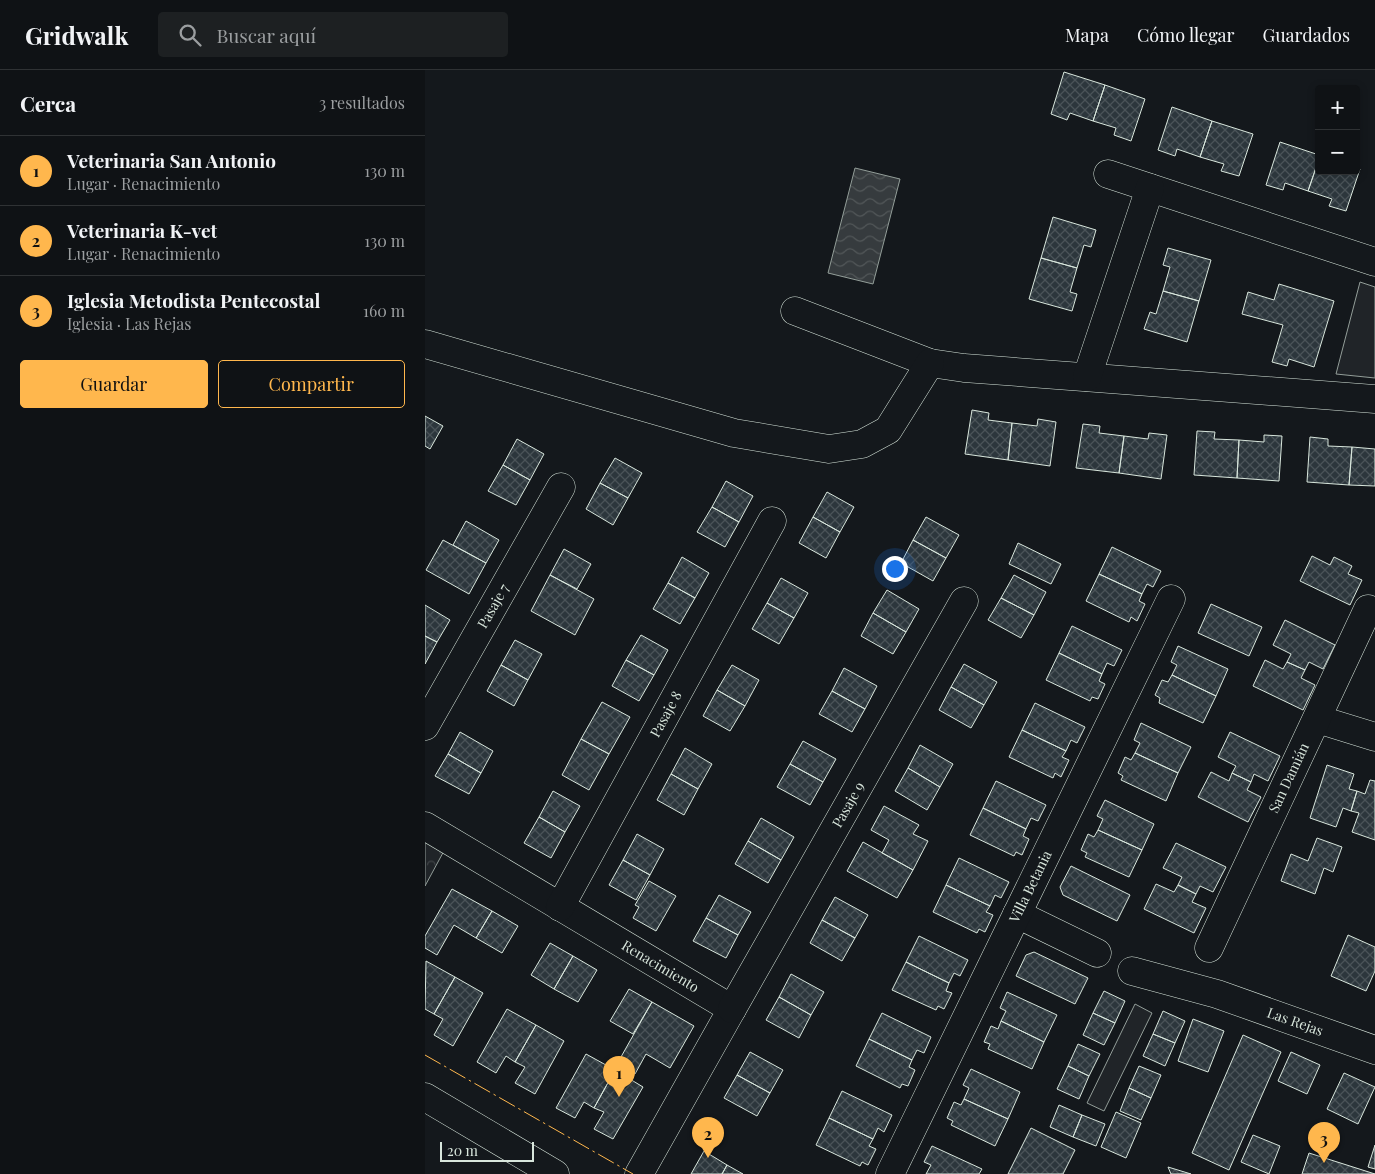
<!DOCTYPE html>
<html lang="es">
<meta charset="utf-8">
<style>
body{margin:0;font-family:"Playfair Display",serif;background:#1d2022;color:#f1f3f6}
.controls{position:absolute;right:15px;top:15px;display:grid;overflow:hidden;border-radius:5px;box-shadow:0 2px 8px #0003}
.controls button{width:45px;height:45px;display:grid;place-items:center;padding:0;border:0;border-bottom:1px solid #2f3234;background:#0f1215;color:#f1f3f6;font:25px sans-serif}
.scale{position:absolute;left:15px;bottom:12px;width:94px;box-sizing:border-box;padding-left:5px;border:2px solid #d8e6dc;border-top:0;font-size:14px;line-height:18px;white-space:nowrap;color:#d8e6dc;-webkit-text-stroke:4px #14181c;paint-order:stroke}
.you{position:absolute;left:469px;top:498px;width:18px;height:18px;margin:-12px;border:4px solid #fff;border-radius:50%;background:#1a73e8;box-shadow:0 0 0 8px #1a73e833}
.badge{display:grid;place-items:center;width:32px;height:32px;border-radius:50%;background:#ffb74d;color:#111;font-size:16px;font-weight:700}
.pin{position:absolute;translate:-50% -41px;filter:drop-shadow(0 1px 2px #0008)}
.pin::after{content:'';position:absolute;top:26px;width:18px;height:15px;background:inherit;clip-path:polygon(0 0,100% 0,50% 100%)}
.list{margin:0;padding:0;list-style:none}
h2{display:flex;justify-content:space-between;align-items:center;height:65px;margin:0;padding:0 20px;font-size:21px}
h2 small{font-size:16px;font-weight:400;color:#9b9ea0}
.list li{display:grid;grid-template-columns:32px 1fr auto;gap:15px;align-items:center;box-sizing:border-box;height:70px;padding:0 20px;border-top:1px solid #2f3234}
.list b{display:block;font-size:19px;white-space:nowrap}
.list p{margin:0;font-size:16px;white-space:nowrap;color:#9b9ea0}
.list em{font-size:16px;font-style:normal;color:#9b9ea0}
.actions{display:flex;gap:10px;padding:15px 20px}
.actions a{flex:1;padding:11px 0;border:1px solid #ffb74d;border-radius:5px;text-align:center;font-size:18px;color:#ffb74d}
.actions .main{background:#ffb74d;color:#111}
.icon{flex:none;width:28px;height:28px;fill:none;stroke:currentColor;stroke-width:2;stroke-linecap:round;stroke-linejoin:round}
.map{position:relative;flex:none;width:950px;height:1104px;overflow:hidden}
header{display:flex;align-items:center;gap:30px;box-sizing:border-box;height:70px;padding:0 25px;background:#0f1215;border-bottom:1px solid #2f3234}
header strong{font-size:24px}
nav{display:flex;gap:28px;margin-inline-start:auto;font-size:18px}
.search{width:350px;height:45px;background:#1d2022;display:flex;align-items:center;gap:12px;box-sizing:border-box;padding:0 18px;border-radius:5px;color:#9b9ea0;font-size:19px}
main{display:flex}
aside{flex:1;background:#0f1215}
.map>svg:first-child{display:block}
.grass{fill:#202428;stroke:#939e99}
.forest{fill:url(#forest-crowns);stroke:#939e99}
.water{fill:url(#water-waves);stroke:#939e99}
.building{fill:url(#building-cross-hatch);stroke:#d8e6dc}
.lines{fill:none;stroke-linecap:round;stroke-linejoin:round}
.minor-casing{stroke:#d8e6dc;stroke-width:29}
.minor{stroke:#14181c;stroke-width:28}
.power{stroke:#ffb74d;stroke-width:1;stroke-dasharray:18 4 2.5 4;stroke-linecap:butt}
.labels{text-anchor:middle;stroke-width:4;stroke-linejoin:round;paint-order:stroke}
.street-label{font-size:14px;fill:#d8e6dc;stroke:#14181c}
</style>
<header>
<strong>Gridwalk</strong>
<div class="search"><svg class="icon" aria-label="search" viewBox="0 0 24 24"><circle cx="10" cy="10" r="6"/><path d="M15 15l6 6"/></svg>Buscar aquí</div>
<nav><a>Mapa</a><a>Cómo llegar</a><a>Guardados</a></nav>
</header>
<main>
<aside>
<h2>Cerca<small>3 resultados</small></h2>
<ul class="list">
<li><span class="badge">1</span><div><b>Veterinaria San Antonio</b><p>Lugar · Renacimiento</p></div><em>130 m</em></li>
<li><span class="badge">2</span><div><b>Veterinaria K-vet</b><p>Lugar · Renacimiento</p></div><em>130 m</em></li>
<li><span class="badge">3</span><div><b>Iglesia Metodista Pentecostal</b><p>Iglesia · Las Rejas</p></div><em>160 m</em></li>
</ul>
<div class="actions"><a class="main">Guardar</a><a>Compartir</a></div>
</aside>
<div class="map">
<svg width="950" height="1104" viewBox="0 0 950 1104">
<defs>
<pattern id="forest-crowns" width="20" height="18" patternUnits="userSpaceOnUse" patternTransform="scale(1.25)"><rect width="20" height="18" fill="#202428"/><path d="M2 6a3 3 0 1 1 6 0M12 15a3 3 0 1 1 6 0" fill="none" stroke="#404447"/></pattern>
<pattern id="water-waves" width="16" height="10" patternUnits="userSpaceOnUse" patternTransform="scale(1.25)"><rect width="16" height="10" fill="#363b3e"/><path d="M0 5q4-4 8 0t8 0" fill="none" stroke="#525759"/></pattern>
<pattern id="building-cross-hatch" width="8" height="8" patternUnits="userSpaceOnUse" patternTransform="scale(1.25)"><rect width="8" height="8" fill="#2c363c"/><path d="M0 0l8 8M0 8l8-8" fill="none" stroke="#4a5358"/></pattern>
</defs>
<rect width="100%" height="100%" fill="#14181c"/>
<path class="grass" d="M 935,212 L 950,217 L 950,308 L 911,304 Z
M 710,934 L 727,943 L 679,1041 L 662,1033 Z"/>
<path class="forest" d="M 0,767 L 20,779 L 0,816 Z"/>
<path class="water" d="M 430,98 L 475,109 L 448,214 L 403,203 Z"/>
<path class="building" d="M 639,2 L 680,15 L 668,51 L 645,43 L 642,50 L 626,44 Z
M 680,15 L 720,29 L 706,71 L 689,65 L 691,58 L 668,51 Z
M 747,37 L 787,51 L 775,87 L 752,79 L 750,86 L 733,80 Z
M 787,51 L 828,64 L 814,106 L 796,101 L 799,94 L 775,87 Z
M 855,72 L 894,85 L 894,89 L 883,121 L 860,113 L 858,120 L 841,115 Z
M 894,89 L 894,101 L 931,101 L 931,97 L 935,99 L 921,141 L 904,136 L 907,129 L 883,121 Z
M 628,147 L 671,160 L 666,177 L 659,175 L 652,198 L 616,188 Z
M 743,178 L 786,190 L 774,231 L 738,221 L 745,197 L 738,195 Z
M 616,188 L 652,198 L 645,222 L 652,224 L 647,241 L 604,229 Z
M 854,214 L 909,231 L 889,297 L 864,289 L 862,296 L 847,292 L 858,255 L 817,244 L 823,222 L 849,230 Z
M 738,221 L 774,231 L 762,272 L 719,259 L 725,242 L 731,244 Z
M 547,340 L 564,343 L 563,350 L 587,353 L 583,390 L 540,384 Z
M 0,346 L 18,356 L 5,379 L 0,376 Z
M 613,349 L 631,352 L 625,396 L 583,390 L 587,353 L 612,356 Z
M 658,354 L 675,356 L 674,363 L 699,366 L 694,403 L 651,398 Z
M 772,361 L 790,362 L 789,369 L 814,370 L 812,408 L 769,405 Z
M 724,363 L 742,365 L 736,409 L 694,403 L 699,366 L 723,369 Z
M 839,365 L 857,366 L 854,411 L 812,408 L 814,370 L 839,372 Z
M 885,367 L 903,369 L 903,376 L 927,377 L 924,415 L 882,412 Z
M 92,369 L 119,384 L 105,410 L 78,395 Z
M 927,377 L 950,379 L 950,416 L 924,415 Z
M 190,388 L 217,403 L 203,428 L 175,413 Z
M 78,395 L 105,410 L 91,435 L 63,421 Z
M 301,411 L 328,426 L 314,452 L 287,437 Z
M 175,413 L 203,428 L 188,455 L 161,439 Z
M 402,422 L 429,437 L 415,462 L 388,447 Z
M 287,437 L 314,452 L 300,477 L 272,462 Z
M 388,447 L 415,462 L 401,488 L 374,473 Z
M 501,447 L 534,465 L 521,488 L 488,470 Z
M 41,451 L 74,470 L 61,493 L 28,475 Z
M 18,470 L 61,493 L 44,524 L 1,500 Z
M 488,470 L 521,488 L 508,511 L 476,493 Z
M 593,473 L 636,494 L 626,514 L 584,494 Z
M 687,477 L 736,501 L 728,517 L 722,514 L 717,524 L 674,504 Z
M 139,479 L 166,494 L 152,519 L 125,505 Z
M 887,486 L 905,495 L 909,487 L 927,496 L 923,504 L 937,510 L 925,535 L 875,511 Z
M 257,487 L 284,503 L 270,528 L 243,513 Z
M 674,504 L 717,524 L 714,531 L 720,534 L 712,551 L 706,547 L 704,552 L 661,531 Z
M 125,505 L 169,529 L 150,565 L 106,541 Z
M 589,505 L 621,522 L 609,545 L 576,528 Z
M 356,508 L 383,523 L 369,548 L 342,533 Z
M 243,513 L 270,528 L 255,554 L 228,539 Z
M 462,520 L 494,539 L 481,562 L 448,543 Z
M 576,528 L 609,545 L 596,568 L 563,550 Z
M 342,533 L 369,548 L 354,574 L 327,559 Z
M 786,534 L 837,557 L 824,586 L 773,563 Z
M 0,535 L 25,550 L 12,572 L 0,566 Z
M 448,543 L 481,562 L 468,584 L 436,566 Z
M 860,550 L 910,575 L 898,599 L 884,592 L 880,600 L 862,592 L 866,584 L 848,575 Z
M 647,556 L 697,580 L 689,596 L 682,593 L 677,604 L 634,583 Z
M 216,565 L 243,580 L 229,605 L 201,590 Z
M 0,566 L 12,572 L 0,594 Z
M 90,570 L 117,584 L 103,610 L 76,595 Z
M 753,576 L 803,599 L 791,626 L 747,605 L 752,595 L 746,592 Z
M 634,583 L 677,604 L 674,611 L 680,614 L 673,629 L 667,627 L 665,631 L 621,610 Z
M 201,590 L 229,605 L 214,631 L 187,616 Z
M 840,590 L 858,599 L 862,592 L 880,600 L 876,608 L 890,615 L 878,640 L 828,616 Z
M 539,594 L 572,612 L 559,635 L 526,617 Z
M 76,595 L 103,610 L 89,636 L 62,621 Z
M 307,595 L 334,610 L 320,636 L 292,620 Z
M 419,598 L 452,616 L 440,639 L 407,621 Z
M 747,605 L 791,626 L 778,653 L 734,633 L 735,628 L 730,625 L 737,610 L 743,612 Z
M 526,617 L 559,635 L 546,658 L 514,640 Z
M 292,620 L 320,636 L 305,661 L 278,646 Z
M 407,621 L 440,639 L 427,662 L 394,644 Z
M 177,632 L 205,647 L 184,684 L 156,669 Z
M 610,633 L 660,657 L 652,673 L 646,670 L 641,681 L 597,660 Z
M 716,653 L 766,677 L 753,703 L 710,683 L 715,673 L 709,670 Z
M 597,660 L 641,681 L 637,687 L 644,690 L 636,707 L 630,703 L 628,708 L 584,687 Z
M 35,662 L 68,681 L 56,703 L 23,684 Z
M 805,662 L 855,686 L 843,711 L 829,704 L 826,712 L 807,703 L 811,696 L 793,687 Z
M 156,669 L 184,684 L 164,720 L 137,705 Z
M 378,671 L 411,689 L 398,712 L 365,694 Z
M 495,675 L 528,694 L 515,717 L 483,698 Z
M 260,678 L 287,694 L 273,719 L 246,704 Z
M 710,683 L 753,703 L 741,731 L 696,710 L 698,706 L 693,703 L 700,687 L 706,690 Z
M 23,684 L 56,703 L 44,724 L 10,706 Z
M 365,694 L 398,712 L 385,735 L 352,717 Z
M 902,695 L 929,704 L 924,719 L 932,721 L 926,741 L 918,738 L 911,757 L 885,748 Z
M 483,698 L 515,717 L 502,740 L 470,721 Z
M 786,702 L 804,711 L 807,703 L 826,712 L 822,720 L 836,727 L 823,752 L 773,727 Z
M 246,704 L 273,719 L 259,745 L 232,730 Z
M 945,710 L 950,711 L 950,770 L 927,762 L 934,743 L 926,741 L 932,721 L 940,724 Z
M 571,711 L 621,735 L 613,751 L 606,748 L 601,759 L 558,738 Z
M 128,721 L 155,736 L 140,762 L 114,747 Z
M 680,730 L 729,754 L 717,780 L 673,760 L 678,749 L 672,746 Z
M 459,736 L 494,755 L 488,764 L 503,771 L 488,800 L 457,783 L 464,770 L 446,760 Z
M 558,738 L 601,759 L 598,766 L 604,769 L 597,785 L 591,782 L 589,786 L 545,765 Z
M 114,747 L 140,762 L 126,788 L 99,773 Z
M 336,748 L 369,767 L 356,790 L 323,771 Z
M 673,760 L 717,780 L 704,807 L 660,787 L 662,783 L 656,780 L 663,764 L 669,767 Z
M 212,764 L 239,779 L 225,805 L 198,790 Z
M 892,768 L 917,777 L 908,802 L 899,798 L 890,824 L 856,811 L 866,784 L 883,791 Z
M 323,771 L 356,790 L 343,813 L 310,794 Z
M 438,772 L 488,800 L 472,828 L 422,801 Z
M 751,773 L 801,797 L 788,822 L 775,816 L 771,824 L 753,815 L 757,807 L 738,798 Z
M 534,788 L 584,812 L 576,828 L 570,825 L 565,836 L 521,815 Z
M 198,790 L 225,805 L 211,830 L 184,815 Z
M 646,796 L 705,825 L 692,851 L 638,825 L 635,817 Z
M 224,811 L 251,826 L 231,861 L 208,848 L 214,837 L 210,835 Z
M 731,814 L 749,822 L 753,815 L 771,824 L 767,832 L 781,838 L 769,863 L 719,839 Z
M 521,815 L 565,836 L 561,842 L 568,845 L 560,862 L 554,859 L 552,863 L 508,842 Z
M 27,819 L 67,841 L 51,868 L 29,855 L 12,885 L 0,878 L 0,866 Z
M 294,825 L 326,842 L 313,865 L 281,848 Z
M 410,827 L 443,845 L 430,868 L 397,850 Z
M 67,841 L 93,856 L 77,883 L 51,868 Z
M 281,848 L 313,865 L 301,888 L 268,871 Z
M 397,850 L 430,868 L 417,891 L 385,873 Z
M 923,865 L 950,877 L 950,901 L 941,921 L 906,906 Z
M 494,866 L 543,890 L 535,906 L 529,903 L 524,913 L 481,892 Z
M 125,873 L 148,886 L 129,919 L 106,905 Z
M 609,882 L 663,908 L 650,934 L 591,906 L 601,885 Z
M 148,886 L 172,900 L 153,932 L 129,919 Z
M 1,891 L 30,907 L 9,944 L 0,939 Z
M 481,892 L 524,913 L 521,921 L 527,923 L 519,939 L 513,936 L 511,940 L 467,920 Z
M 366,904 L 399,922 L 386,945 L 354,927 Z
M 30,907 L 58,923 L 28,976 L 9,965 L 18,949 L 9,944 Z
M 204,919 L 227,932 L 208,964 L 185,951 Z
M 679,921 L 700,931 L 690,953 L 668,943 Z
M 582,922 L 632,945 L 619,972 L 576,951 L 581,941 L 575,938 Z
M 354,927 L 386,945 L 374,968 L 341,950 Z
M 227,932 L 269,956 L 245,998 L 221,984 L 210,1004 L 192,994 Z
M 82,939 L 111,955 L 90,992 L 81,986 L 71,1003 L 52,992 Z
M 738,941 L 760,951 L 750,973 L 728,964 Z
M 457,943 L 506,967 L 499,983 L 492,980 L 487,990 L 444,969 Z
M 668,943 L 690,953 L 679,975 L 658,965 Z
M 768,949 L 799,961 L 783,1002 L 753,991 Z
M 576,951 L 619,972 L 607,999 L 563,979 L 565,974 L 559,972 L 566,956 L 573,959 Z
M 111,955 L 139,971 L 110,1024 L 90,1013 L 100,997 L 90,992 Z
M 728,964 L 750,973 L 740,996 L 718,986 Z
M 818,965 L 856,982 L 804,1100 L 767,1083 Z
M 444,969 L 487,990 L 484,997 L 490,1000 L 483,1016 L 477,1014 L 475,1018 L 431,996 Z
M 653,974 L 675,984 L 664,1006 L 643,996 Z
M 325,982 L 358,1000 L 345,1023 L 312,1005 Z
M 866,982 L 895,995 L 882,1024 L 853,1011 Z
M 161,984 L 190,1000 L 169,1038 L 159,1032 L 150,1048 L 131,1038 Z
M 643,996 L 664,1006 L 654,1029 L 632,1019 Z
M 714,996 L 736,1005 L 726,1028 L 704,1018 Z
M 546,999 L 595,1022 L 583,1049 L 539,1029 L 544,1018 L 538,1015 Z
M 190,1000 L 218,1017 L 188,1069 L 169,1059 L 179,1042 L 169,1038 Z
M 919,1003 L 950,1017 L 933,1054 L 902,1039 Z
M 312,1005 L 345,1023 L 332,1046 L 299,1028 Z
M 704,1018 L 726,1028 L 716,1050 L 695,1041 Z
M 417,1021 L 467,1045 L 459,1062 L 453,1058 L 448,1069 L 404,1048 Z
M 539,1029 L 583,1049 L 570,1076 L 526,1055 L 528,1051 L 522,1048 L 529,1032 L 536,1035 Z
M 634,1035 L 657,1045 L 648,1067 L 625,1057 Z
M 691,1042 L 716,1053 L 701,1088 L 676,1077 Z
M 657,1045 L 680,1054 L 671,1076 L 648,1067 Z
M 404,1048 L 448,1069 L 444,1076 L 451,1079 L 443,1095 L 437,1092 L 435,1096 L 391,1075 Z
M 606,1058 L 650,1080 L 638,1104 L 583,1104 Z
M 828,1065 L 855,1076 L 844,1104 L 816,1092 Z
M 950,1075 L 950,1099 L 943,1097 Z
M 507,1076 L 557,1099 L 554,1104 L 501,1104 L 506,1095 L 499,1092 Z
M 279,1081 L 302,1095 L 297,1104 L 266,1104 Z
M 884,1083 L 950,1104 L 877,1104 Z
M 302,1095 L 318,1104 L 297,1104 Z
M 743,1097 L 766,1104 L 746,1104 Z"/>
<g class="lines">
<g class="minor-casing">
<g id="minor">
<path d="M 683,104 L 950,192"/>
<path d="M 370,241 L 505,293 L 539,298 L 950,329"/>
<path d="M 0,274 L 309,363 L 404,379 L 437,374 L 463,360 L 505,293"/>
<path d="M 662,307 L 725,118"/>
<path d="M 892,649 L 950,667"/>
<path id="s1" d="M 0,656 L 136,417"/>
<path id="s2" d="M 0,756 L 307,939 L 214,1104"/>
<path id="s3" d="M 135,837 L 347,451"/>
<path d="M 592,844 L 672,883"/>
<path id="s4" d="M 784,878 L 943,539"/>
<path id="s5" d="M 707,901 L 792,924 L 950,980"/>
<path id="s6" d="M 307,939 L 539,531"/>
<path d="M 0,1027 L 130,1104"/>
<path id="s7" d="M 465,1104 L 746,529"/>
</g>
</g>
<use href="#minor" class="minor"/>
<path class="power" d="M 0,985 L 208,1104"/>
</g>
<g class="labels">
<g class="street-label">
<text dy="5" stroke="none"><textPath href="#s1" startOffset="138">Pasaje 7</textPath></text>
<text dy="5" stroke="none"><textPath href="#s3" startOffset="220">Pasaje 8</textPath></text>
<text dy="5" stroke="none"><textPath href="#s4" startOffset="188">San Damián</textPath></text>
<text dy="5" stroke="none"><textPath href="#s6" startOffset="235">Pasaje 9</textPath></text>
<text dy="5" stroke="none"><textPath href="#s7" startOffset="320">Villa Betania</textPath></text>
<text dy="5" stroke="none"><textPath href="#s2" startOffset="274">Renacimiento</textPath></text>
<text dy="5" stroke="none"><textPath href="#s5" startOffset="171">Las Rejas</textPath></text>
</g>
</g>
</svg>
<div class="controls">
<button>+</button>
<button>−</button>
</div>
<div class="scale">20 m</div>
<div class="you"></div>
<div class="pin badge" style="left:194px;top:1027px">1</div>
<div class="pin badge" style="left:283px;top:1088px">2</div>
<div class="pin badge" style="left:899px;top:1093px">3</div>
</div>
</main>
